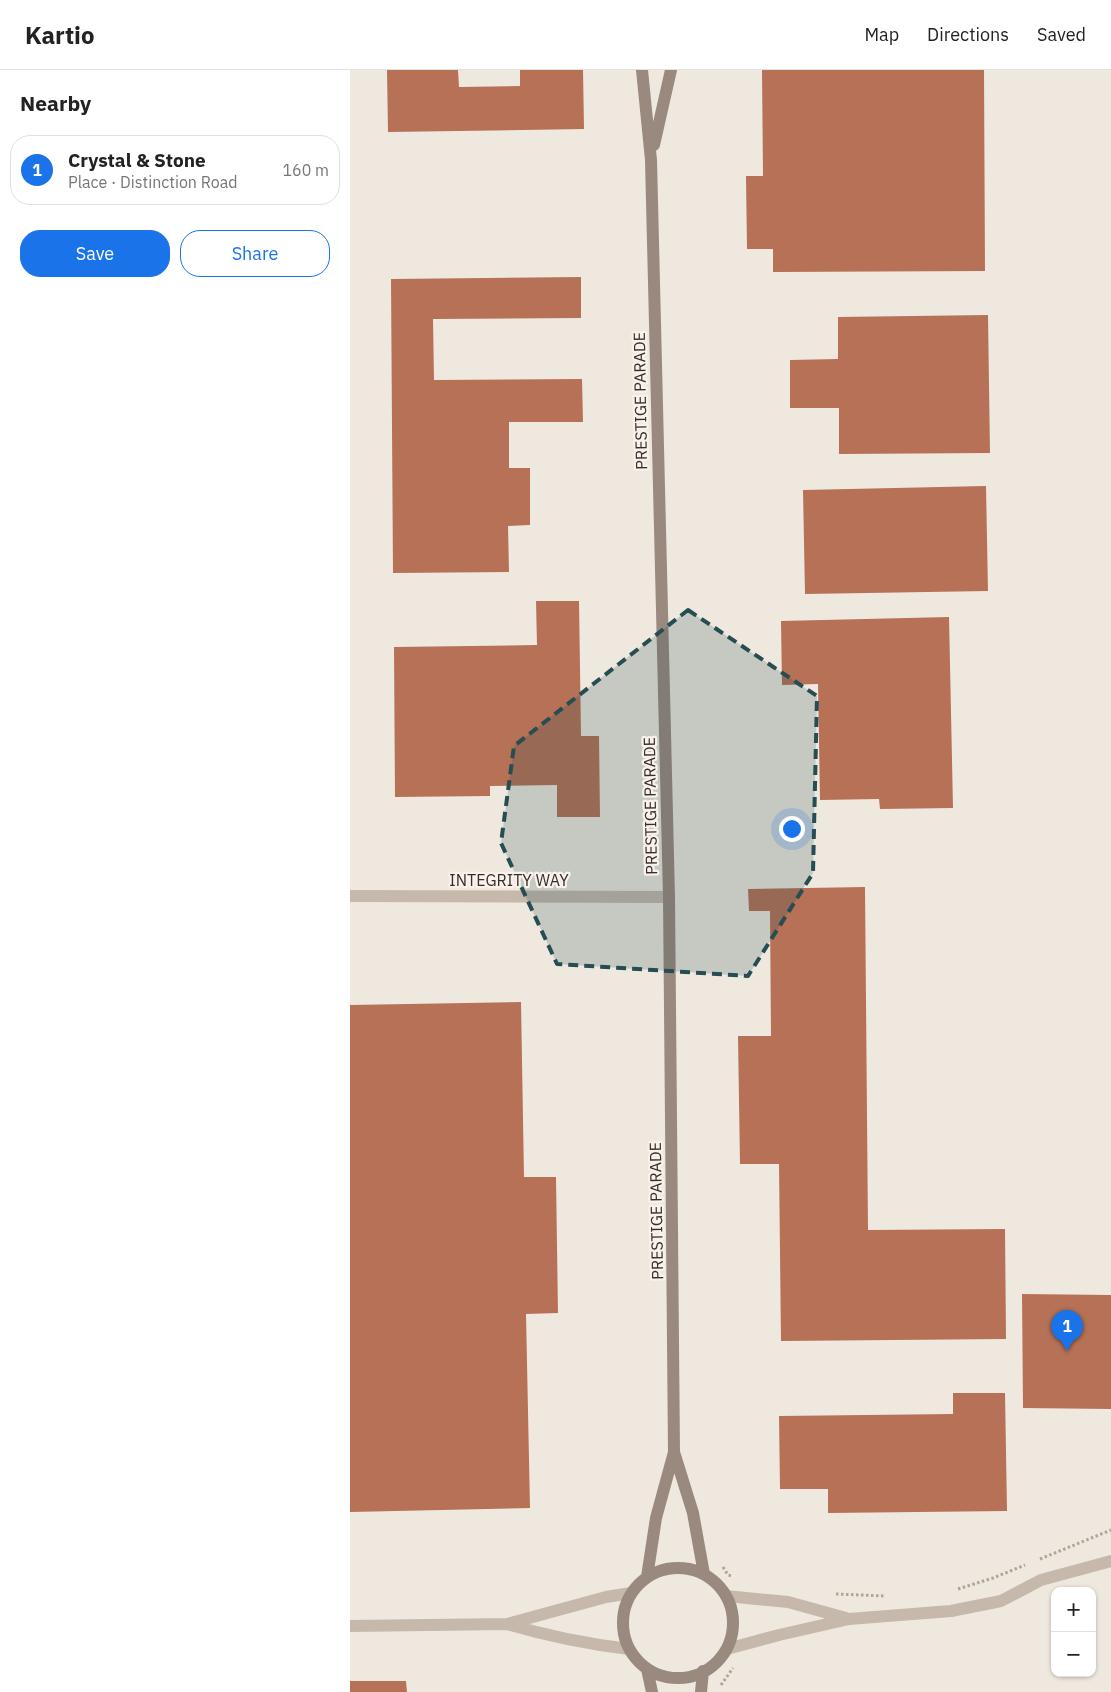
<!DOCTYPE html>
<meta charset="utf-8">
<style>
body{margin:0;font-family:"IBM Plex Sans",sans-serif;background:#f6f6f6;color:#222}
.controls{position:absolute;right:15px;bottom:15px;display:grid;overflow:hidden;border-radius:10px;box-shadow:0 1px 4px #0004}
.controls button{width:45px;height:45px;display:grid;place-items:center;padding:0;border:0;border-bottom:1px solid #e0e0e0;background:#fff;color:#222;font:25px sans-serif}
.you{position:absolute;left:441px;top:758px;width:18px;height:18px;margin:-12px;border:4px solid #fff;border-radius:50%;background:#1a73e8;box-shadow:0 0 0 8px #1a73e833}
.badge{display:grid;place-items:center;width:32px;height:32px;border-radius:50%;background:#1a73e8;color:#fff;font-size:16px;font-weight:700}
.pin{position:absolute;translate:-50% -41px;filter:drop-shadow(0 1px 2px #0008)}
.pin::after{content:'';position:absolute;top:26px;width:18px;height:15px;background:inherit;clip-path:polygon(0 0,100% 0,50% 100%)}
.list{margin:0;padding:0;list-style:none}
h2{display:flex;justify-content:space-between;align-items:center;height:65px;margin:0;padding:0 20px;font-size:21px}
h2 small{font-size:16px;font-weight:400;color:#767676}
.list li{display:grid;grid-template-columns:32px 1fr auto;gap:15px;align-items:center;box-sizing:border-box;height:70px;margin:0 10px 10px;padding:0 10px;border:1px solid #e0e0e0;border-radius:20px}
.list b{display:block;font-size:19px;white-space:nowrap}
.list p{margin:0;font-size:16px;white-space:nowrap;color:#767676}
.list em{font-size:16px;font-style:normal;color:#767676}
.actions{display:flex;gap:10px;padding:15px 20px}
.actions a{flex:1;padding:11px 0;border:1px solid #1a73e8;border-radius:20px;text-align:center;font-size:18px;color:#1a73e8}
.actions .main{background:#1a73e8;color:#fff}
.map{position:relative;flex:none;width:761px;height:1622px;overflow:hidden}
header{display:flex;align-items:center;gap:30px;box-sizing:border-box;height:70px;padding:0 25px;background:#fff;border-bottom:1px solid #e0e0e0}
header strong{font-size:24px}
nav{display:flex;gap:28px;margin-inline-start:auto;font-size:18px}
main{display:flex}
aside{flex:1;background:#fff}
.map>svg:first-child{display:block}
.building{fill:#b67156}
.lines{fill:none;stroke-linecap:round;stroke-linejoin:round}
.path{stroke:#b2a396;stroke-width:3;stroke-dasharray:2.5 2.5;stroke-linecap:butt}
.street{stroke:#c6b9ac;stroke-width:12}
.secondary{stroke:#9a897e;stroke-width:12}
.marked{fill:#254d52;fill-opacity:0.2;stroke:#254d52;stroke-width:4;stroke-dasharray:10 6;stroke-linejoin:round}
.labels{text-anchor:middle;stroke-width:4.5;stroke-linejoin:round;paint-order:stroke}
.street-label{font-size:16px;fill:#352e2a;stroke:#f8f2eb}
</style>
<header>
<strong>Kartio</strong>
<nav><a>Map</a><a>Directions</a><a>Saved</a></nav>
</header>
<main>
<aside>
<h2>Nearby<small></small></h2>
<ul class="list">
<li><span class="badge">1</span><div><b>Crystal &amp; Stone</b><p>Place · Distinction Road</p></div><em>160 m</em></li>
</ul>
<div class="actions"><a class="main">Save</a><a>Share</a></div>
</aside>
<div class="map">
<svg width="761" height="1622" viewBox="0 0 761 1622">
<rect width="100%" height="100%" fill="#efe8df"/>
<path class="building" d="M 37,0 L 108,0 L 109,17 L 170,16 L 170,0 L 233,0 L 234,59 L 38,62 Z
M 412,0 L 634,0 L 635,201 L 423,202 L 423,179 L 397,179 L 396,106 L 413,106 Z
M 231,207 L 231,248 L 83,249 L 84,310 L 232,309 L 233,352 L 159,352 L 159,398 L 180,398 L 180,455 L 158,456 L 159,502 L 43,503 L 41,209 Z
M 638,245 L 640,383 L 489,384 L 489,338 L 440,338 L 440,290 L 488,289 L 488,247 Z
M 636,416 L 638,521 L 455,524 L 453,420 Z
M 186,531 L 229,531 L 231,666 L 249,666 L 250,747 L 207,747 L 207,715 L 140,716 L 140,726 L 45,727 L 44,577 L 187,575 Z
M 599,547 L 603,738 L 530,739 L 529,729 L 470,730 L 468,614 L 432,615 L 431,551 Z
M 515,817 L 518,1160 L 655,1159 L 656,1269 L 431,1271 L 429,1094 L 390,1094 L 388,966 L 421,966 L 420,841 L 399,841 L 398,819 Z
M 171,932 L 174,1107 L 206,1107 L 208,1243 L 176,1244 L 180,1438 L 0,1442 L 0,935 Z
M 672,1224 L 761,1225 L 761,1339 L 673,1338 Z
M 603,1323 L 655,1323 L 657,1441 L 478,1443 L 478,1419 L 430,1419 L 429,1346 L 603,1344 Z
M 0,1611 L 56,1611 L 57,1622 L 0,1622 Z"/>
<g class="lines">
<path class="path" d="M 690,1489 L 761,1460
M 373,1497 L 378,1505 L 382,1506
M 608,1519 L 643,1508 L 675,1495
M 486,1524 L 535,1526
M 371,1615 L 383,1598"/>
<path class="street" d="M 0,826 L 319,827
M 376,1526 L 438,1532 L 496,1548
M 157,1554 C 197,1566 237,1574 279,1579
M 0,1556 L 157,1554 L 256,1527 L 281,1523
M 377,1579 L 429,1565 L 499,1549 L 601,1541 L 651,1531 L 691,1510 L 761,1491"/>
<path class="secondary" d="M 292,0 L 301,90 L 319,827 L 324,1382 L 306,1448 L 297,1507
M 304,75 L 321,0
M 324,1382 L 343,1443 L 354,1504
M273 1553a55 55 0 1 1 110 0a55 55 0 1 1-110 0Z
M 297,1599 L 302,1622
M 351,1622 L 353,1601"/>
</g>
<path class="marked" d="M 338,540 L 467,626 L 463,803 L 398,906 L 207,894 L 151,773 L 164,676 Z"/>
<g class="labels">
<g class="street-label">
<text transform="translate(290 331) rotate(-91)" y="6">PRESTIGE PARADE</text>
<text transform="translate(300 736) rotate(-91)" y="6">PRESTIGE PARADE</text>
<text x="159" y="816">INTEGRITY WAY</text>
<text transform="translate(306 1141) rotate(-91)" y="6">PRESTIGE PARADE</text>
</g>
</g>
</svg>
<div class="controls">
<button>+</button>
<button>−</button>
</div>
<div class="you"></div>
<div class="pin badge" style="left:717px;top:1281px">1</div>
</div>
</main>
